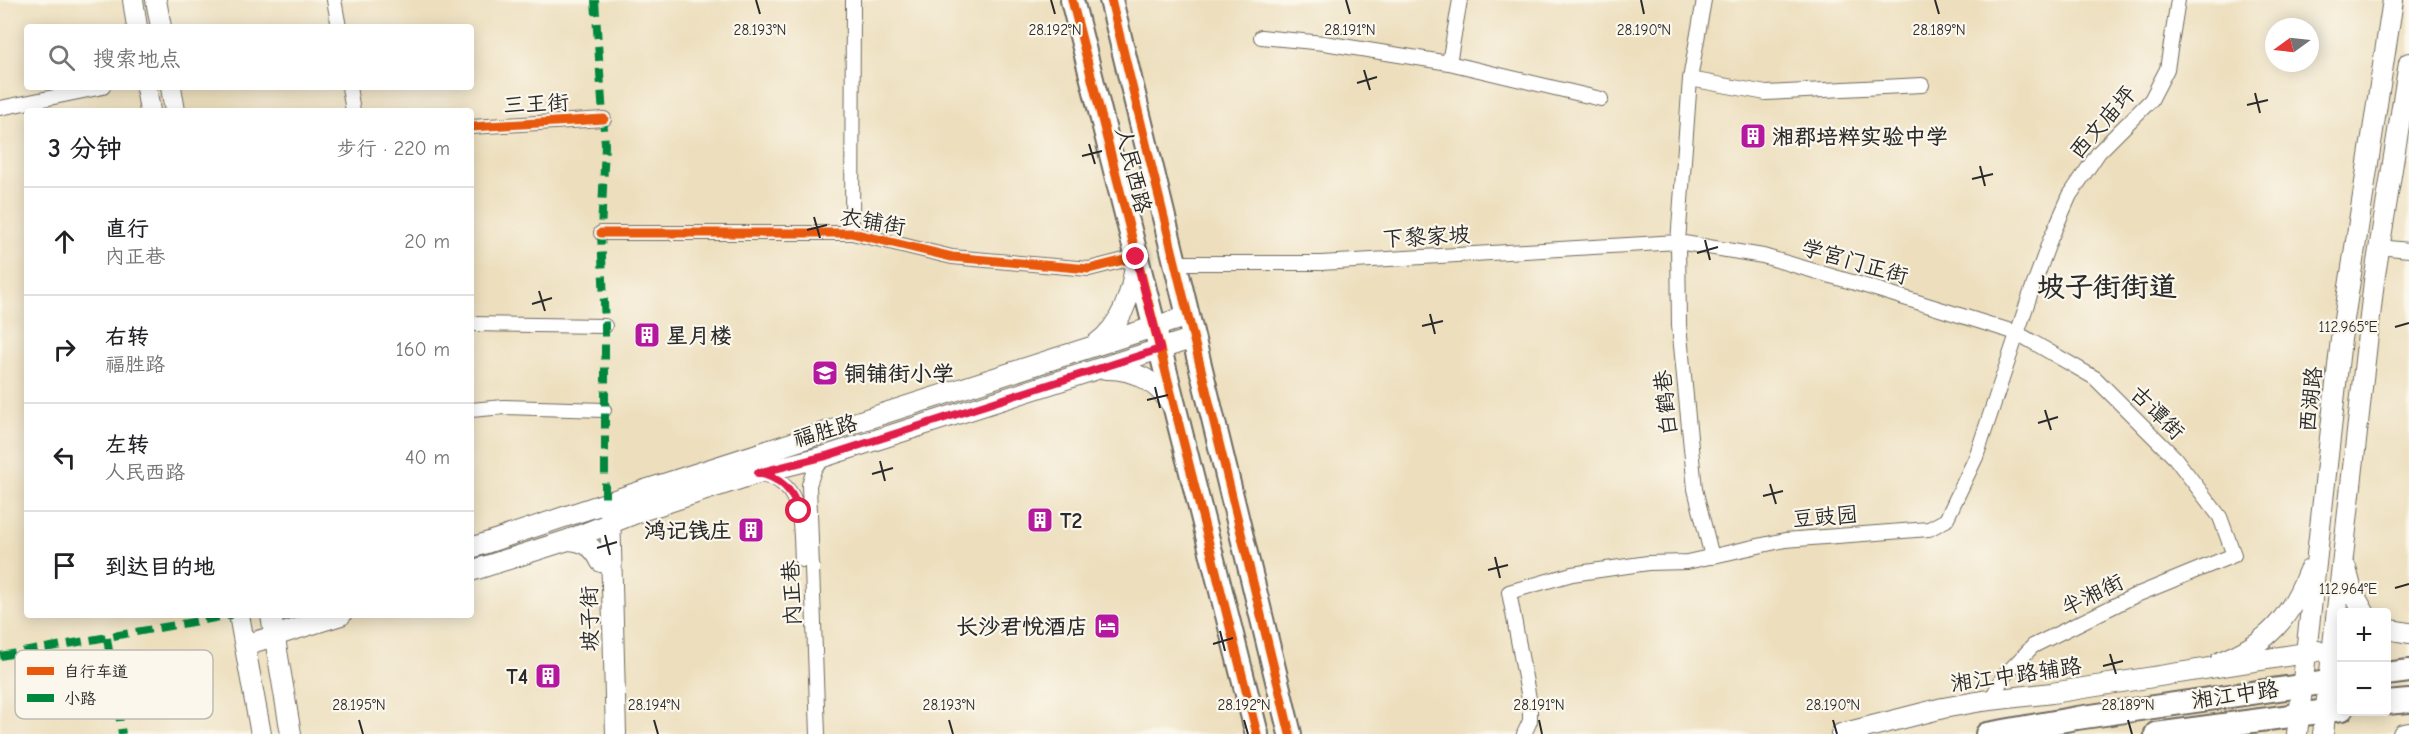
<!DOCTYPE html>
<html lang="zh">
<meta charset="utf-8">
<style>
body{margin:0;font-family:"Comic Neue","LXGW WenKai TC",sans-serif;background:#f6f6f6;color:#202124}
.controls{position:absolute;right:18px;bottom:18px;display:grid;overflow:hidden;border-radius:6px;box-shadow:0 3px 15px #0003}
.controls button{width:54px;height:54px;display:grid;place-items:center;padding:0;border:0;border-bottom:2px solid #e0e0e0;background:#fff;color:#202124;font:30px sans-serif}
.compass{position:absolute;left:2265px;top:18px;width:54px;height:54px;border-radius:50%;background:#fff;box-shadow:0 3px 15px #0003;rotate:255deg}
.stop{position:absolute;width:18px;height:18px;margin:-14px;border:4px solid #e11d48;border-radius:50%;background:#fff}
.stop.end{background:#e11d48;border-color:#fff;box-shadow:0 2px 6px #0008}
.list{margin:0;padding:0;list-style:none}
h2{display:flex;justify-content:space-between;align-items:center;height:78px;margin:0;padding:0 24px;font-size:26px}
h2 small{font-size:20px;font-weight:400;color:#757577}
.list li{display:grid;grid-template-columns:39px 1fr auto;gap:18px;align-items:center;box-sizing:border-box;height:108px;padding:0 24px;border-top:2px solid #e0e0e0}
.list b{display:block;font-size:22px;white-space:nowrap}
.list p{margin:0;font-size:20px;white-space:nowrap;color:#757577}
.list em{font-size:20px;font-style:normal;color:#757577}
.icon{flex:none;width:33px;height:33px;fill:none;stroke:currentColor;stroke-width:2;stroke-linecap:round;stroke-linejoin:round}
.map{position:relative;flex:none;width:2409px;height:734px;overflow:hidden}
.search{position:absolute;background:#fff;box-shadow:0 3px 15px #0003;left:24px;top:24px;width:450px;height:66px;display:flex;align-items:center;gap:15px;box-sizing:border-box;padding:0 21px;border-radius:6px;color:#757577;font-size:22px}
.panel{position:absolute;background:#fff;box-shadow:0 3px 15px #0003;left:24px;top:108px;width:450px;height:510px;border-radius:6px}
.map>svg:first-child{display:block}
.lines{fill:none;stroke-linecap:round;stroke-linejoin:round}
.street-casing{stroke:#6f6a5e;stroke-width:16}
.secondary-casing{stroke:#6f6a5e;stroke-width:22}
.primary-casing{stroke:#6f6a5e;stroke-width:26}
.street{stroke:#fff;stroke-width:14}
.secondary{stroke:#fff;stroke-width:20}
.primary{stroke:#fff;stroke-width:22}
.quiet{stroke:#00873e;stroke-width:8;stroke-dasharray:15 8;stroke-linecap:butt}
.cycleway-casing{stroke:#fbf7ec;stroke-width:13}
.cycleway{stroke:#e8590c;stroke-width:9}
.route{stroke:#e11d48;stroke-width:8}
.ticks{fill:none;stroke:#2b2b2b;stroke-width:2}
.labels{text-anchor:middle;stroke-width:4.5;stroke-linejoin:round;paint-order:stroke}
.street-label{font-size:22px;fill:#2b2b2b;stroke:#fbf7ec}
.poi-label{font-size:22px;font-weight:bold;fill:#2b2b2b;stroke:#fbf7ec;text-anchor:start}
.district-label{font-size:28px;font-weight:bold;fill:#2b2b2b;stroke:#fbf7ec}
.key{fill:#fbf7ec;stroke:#bdbab2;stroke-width:1.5}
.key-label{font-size:16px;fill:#2b2b2b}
.ticks-label{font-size:15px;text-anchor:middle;fill:#2b2b2b;stroke:#fbf7ec;stroke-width:4.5;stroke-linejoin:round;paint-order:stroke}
</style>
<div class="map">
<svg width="2409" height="734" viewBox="0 0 2409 734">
<rect width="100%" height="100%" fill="#fbf7ec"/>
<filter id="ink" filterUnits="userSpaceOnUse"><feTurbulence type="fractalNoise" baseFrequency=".0167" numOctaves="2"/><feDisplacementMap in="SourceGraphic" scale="12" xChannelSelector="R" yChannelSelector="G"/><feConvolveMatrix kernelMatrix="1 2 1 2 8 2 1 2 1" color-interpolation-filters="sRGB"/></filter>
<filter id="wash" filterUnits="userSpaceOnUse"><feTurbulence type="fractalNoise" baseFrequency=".008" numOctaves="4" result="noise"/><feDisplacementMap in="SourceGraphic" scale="24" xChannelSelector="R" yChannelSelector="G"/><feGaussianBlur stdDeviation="1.35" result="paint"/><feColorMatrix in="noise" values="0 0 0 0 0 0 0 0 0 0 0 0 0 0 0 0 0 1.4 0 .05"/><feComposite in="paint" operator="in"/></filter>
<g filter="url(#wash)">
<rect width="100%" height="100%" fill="#eddfbe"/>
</g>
<g filter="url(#ink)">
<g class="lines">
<g class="street-casing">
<path id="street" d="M 334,0 L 339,27
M 1704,0 L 1690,79 L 1678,242 L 1679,325 L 1695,489 L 1712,557
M 1261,37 L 1324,43 L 1449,63 L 1601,99
M 1449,63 L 1460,0
M 1690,79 L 1766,93 L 1922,85
M 349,87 L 353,111
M 0,108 L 103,87
M 471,127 L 604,119
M 601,233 L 852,233 L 952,257 L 1089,269 L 1136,257
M 852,233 L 853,0
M 2379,247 L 2409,250
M 1175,263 L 1321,263 L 1678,242 L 1763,256 L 1869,287 L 2017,333 L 2095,378 L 2175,458 L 2220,517 L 2234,555 L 2134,596 L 2033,646 L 2003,677 L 1991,700
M 471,324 L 605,326
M 471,410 L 504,407 L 604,410
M 760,474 C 804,482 800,525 802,560
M 818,734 L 809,485 L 815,467 L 826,457
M 1524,734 L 1530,721 L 1530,704 L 1509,592 L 1572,574 L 1648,563 L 1687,562 L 1785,540 L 1929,529 L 1946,520 L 1976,457 L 2029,298 L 2050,240 L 2070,195 L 2099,152 L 2151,100 L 2167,69 L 2178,0"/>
</g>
<g class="secondary-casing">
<path id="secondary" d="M 133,0 L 137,27
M 156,0 L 161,27
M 146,87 L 150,111
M 171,87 L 175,111
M 1096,344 C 1124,324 1133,290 1136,257
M 1105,369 C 1135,368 1159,383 1174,408
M 610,511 L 616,734
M 568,540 C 585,541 594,547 601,562
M 471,548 L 642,491 L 1188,316
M 2346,568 L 2352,591 L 2364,612
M 471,571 L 568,540 L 644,510 L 758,473 L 826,456 L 1194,338
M 239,615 L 261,734
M 271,615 L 291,734
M 2386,629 L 2409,633
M 245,645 L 341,615
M 2220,662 C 2269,643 2290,618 2309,570
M 1841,734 L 1943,708 L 1982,701 L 2052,693 L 2318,651
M 2297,734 L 2341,339 L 2393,0
M 2323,734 L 2374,281 L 2409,63
M 2403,734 L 2409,733"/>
</g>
<g class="primary-casing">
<path id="primary" d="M 1072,0 L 1257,734
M 1111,0 L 1290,734
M 2386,674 L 2409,671
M 2386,703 L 2409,701
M 1987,734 L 2077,718 L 2342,680
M 2156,734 L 2342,709"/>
</g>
<use href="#street" class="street"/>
<use href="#secondary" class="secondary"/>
<use href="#primary" class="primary"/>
<path class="quiet" d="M 595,0 L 605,145 L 601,233 L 605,326 L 605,504
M 107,638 L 122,734
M 0,656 L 232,615"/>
<g class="cycleway-casing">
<path id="cycleway" d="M 1072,0 L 1257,734
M 1111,0 L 1290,734
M 471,127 L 604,119
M 601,233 L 852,233 L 952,257 L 1089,269 L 1136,257"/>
</g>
<use href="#cycleway" class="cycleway"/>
</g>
</g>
<g class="lines" filter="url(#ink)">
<path class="route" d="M 799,511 C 793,490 779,477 758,473 L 826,456 L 1160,349 L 1136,257"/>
</g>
<path class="ticks" d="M 756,0 L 760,14M 1051,0 L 1055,14M 1346,0 L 1350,14M 1641,0 L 1644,14M 1935,0 L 1939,14M 1364,70 L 1370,90M 1357,83 L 1377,77M 2255,93 L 2260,113M 2247,105 L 2268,100M 1089,144 L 1095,164M 1082,156 L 1102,151M 1980,166 L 1985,186M 1972,179 L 1993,174M 814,217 L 820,238M 807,230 L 827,225M 1705,240 L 1710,260M 1697,253 L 1718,247M 539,291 L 545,311M 532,304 L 552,298M 1430,314 L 1435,334M 1422,326 L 1443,321M 2395,327 L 2409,323M 1155,387 L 1160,408M 1147,400 L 1168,395M 2045,410 L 2051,430M 2038,423 L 2058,417M 880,461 L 885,481M 872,474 L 893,468M 1770,484 L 1776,504M 1763,496 L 1783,491M 605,535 L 610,555M 597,548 L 617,542M 1495,557 L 1500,578M 1488,570 L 1508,565M 2395,588 L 2409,584M 1220,631 L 1225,651M 1213,644 L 1233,638M 2110,654 L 2116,674M 2103,666 L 2123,661M 359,720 L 363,734M 654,720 L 658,734M 949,720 L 953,734M 1244,720 L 1248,734M 1539,720 L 1542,734M 1833,720 L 1837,734M 2128,720 L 2132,734"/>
<defs>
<g id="building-square" transform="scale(1.35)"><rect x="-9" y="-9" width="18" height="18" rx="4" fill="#b5179e" stroke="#fbf7ec"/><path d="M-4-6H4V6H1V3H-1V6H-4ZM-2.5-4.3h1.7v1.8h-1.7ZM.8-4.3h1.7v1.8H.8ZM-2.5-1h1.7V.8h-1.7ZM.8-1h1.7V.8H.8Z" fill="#fff"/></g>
<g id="school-square" transform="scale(1.35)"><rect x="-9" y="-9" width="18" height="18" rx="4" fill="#b5179e" stroke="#fbf7ec"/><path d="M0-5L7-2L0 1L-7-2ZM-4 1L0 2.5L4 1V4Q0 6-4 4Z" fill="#fff"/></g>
<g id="hotel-square" transform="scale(1.35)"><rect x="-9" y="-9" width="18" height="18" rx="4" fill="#b5179e" stroke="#fbf7ec"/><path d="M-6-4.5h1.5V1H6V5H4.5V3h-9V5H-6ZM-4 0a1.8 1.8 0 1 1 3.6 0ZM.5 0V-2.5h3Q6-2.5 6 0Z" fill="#fff"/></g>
</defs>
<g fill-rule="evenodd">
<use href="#building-square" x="1753" y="136"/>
<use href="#building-square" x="647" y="335"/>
<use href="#school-square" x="825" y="373"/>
<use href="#building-square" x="1040" y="520"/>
<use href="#building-square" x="751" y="530"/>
<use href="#hotel-square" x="1107" y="626"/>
<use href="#building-square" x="548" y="676"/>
</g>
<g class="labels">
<g class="street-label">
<text transform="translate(536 103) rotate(-3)" y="8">三王街</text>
<text transform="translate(2102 122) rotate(-49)" y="8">西文庙坪</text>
<text transform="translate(1134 170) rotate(76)" y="8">人民西路</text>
<text transform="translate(873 221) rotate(10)" y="8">衣铺街</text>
<text transform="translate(1426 236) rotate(-3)" y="8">下黎家坡</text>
<text transform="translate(1855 261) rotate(16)" y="8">学宫门正街</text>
<text transform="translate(2310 399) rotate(-84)" y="8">西湖路</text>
<text transform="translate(1665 403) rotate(-96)" y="8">白鹤巷</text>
<text transform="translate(2158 412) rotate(45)" y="8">古谭街</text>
<text transform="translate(825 430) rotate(-16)" y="8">福胜路</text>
<text transform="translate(1825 516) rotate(-4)" y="8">豆豉园</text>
<text transform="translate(791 593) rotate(-92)" y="8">内正巷</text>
<text transform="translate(2092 594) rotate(-26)" y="8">半湘街</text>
<text transform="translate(589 619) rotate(-91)" y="8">坡子街</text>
<text transform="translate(2016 674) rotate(-8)" y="8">湘江中路辅路</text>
<text transform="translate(2235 694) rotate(-8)" y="8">湘江中路</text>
</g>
<g class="poi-label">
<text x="1772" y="144">湘郡培粹实验中学</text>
<text x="666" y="343">星月楼</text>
<text x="844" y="381">铜铺街小学</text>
<text x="1060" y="528">T2</text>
<text x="732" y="538" text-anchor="end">鸿记钱庄</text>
<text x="1088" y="634" text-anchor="end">长沙君悦酒店</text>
<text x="528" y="684" text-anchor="end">T4</text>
</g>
<g class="district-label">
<text x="2107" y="296">坡子街街道</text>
</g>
</g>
<rect x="15" y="650" width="198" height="69" rx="9" class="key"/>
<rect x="27" y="667" width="27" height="8" fill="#e8590c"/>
<rect x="27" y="694" width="27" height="8" fill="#00873e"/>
<g class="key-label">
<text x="64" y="677">自行车道</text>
<text x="64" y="704">小路</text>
</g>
<g class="ticks-label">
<text x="760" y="35">28.193°N</text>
<text x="1055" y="35">28.192°N</text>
<text x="1350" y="35">28.191°N</text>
<text x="1644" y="35">28.190°N</text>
<text x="1939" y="35">28.189°N</text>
<text x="2348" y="332">112.965°E</text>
<text x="2348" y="594">112.964°E</text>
<text x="359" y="710">28.195°N</text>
<text x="654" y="710">28.194°N</text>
<text x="949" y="710">28.193°N</text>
<text x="1244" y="710">28.192°N</text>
<text x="1539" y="710">28.191°N</text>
<text x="1833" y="710">28.190°N</text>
<text x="2128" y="710">28.189°N</text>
</g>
</svg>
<div class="controls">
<button>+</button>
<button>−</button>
</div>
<svg class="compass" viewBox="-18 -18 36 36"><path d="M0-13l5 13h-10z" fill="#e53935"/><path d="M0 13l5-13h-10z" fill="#757577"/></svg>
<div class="stop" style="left:799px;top:511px"></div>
<div class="stop end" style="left:1136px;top:257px"></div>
<div class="search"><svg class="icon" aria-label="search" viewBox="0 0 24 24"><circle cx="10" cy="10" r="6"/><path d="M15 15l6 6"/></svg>搜索地点</div>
<section class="panel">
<h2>3 分钟<small>步行 · 220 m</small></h2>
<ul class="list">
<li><svg class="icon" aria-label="ahead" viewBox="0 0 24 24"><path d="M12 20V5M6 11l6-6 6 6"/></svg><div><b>直行</b><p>内正巷</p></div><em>20 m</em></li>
<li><svg class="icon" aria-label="right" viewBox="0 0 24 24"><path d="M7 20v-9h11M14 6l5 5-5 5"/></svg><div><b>右转</b><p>福胜路</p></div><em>160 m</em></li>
<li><svg class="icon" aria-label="left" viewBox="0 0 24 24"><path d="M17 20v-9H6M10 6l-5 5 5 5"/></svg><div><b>左转</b><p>人民西路</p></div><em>40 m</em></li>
<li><svg class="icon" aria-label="arrive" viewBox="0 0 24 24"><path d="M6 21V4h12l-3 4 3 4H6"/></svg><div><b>到达目的地</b></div></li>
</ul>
</section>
</div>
